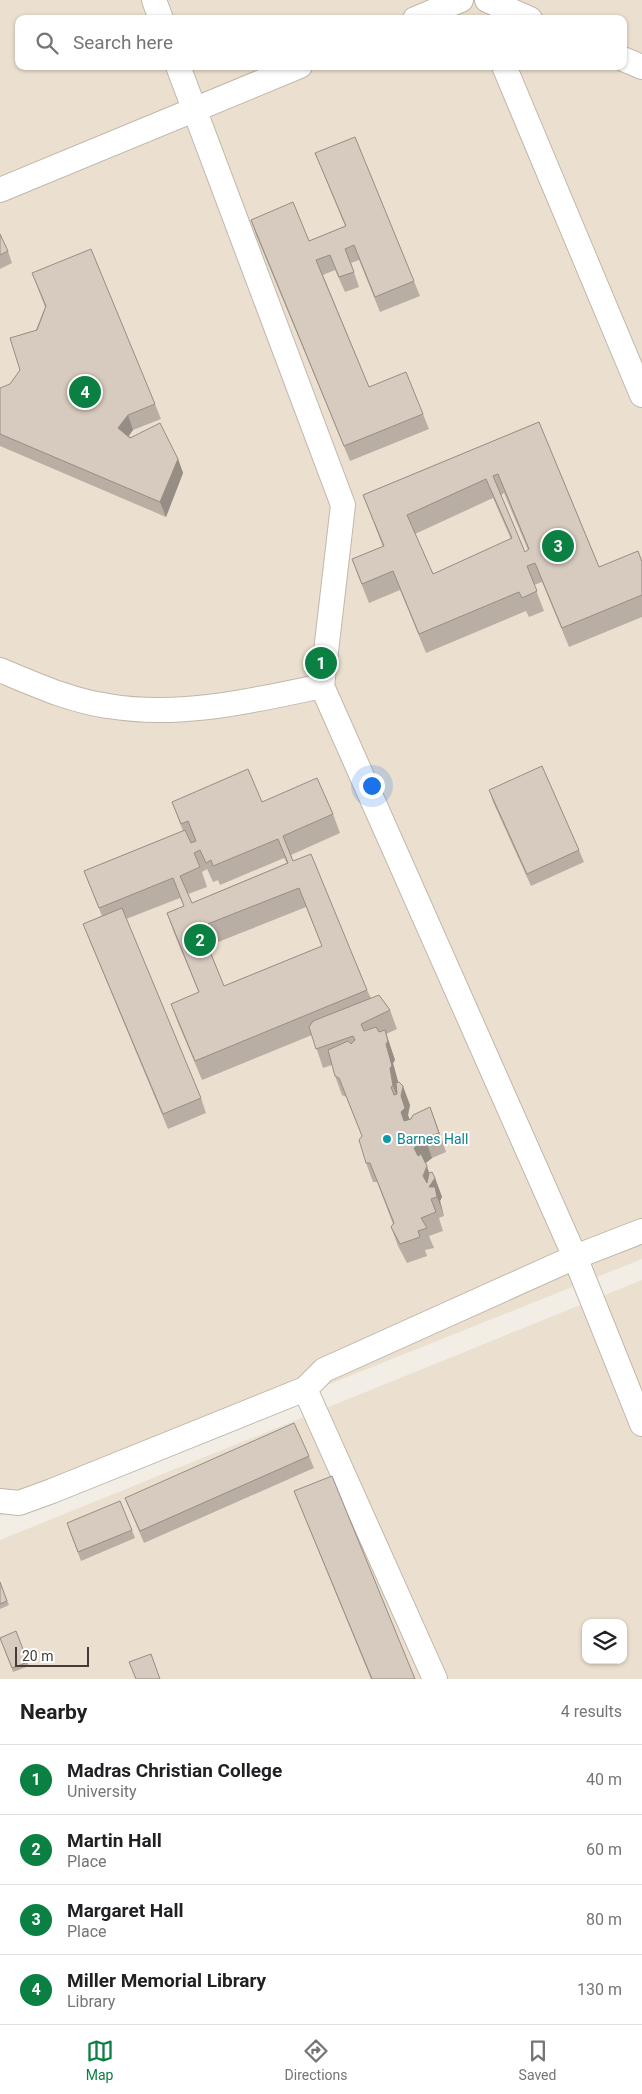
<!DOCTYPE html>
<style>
body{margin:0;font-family:Roboto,sans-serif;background:#f2f2f2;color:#202124}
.controls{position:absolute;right:15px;bottom:15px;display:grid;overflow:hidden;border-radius:10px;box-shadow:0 1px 4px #0004}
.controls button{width:45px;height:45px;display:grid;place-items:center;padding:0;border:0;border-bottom:1px solid #e0e0e0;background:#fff;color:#202124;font:25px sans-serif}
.scale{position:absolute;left:15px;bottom:12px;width:74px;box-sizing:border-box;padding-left:5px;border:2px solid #453d35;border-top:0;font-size:14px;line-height:18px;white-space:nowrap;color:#453d35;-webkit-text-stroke:4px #fff;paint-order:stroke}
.you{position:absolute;left:371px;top:785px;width:18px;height:18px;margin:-12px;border:4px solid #fff;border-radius:50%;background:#1a73e8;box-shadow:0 0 0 8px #1a73e833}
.badge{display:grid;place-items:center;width:32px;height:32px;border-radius:50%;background:#0b8043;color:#fff;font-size:16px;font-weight:700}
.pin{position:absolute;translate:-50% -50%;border:2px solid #fff;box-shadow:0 1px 5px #0006}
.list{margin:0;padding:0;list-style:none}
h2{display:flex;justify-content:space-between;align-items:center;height:65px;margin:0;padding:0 20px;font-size:21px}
h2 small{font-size:16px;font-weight:400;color:#757577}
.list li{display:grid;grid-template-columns:32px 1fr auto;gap:15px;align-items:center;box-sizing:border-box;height:70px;padding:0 20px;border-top:1px solid #e0e0e0}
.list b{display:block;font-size:19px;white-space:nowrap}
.list p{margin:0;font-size:16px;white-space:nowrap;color:#757577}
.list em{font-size:16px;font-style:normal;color:#757577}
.icon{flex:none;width:28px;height:28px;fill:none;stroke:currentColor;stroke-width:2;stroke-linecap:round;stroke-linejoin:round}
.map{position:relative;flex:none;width:642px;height:1679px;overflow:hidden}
.search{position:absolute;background:#fff;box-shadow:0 1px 4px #0004;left:15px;right:15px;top:15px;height:55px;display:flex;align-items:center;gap:12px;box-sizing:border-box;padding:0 18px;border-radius:10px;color:#757577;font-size:19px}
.sheet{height:345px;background:#fff}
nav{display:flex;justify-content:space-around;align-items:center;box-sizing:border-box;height:70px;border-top:1px solid #e0e0e0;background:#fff;font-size:14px;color:#757577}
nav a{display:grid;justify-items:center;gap:2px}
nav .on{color:#0b8043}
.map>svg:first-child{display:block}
.education{fill:#ebe0cf;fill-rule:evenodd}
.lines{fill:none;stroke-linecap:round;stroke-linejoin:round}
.minor-casing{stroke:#c0b7ab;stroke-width:26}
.minor{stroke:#fff;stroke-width:24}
.wall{fill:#b9aea3;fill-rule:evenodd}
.shaded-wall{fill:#968d85}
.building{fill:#d7cabe;stroke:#968d85;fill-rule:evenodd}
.culture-dot{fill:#0f9aa8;stroke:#fff;stroke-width:2}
.labels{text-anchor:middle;stroke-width:4;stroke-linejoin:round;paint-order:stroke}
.culture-label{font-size:14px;fill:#0d838f;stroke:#fff;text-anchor:start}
</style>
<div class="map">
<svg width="642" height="1679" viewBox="0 0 642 1679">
<rect width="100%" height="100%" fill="#f2ede5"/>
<path class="education" d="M 0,0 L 642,0 L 642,1259 L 0,1516 ZM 19,19 L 623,19 L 623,66 L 19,66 Z
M 642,1280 L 642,1679 L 0,1679 L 0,1540 ZM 586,1623 L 623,1623 L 623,1660 L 586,1660 Z"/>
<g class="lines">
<g class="minor-casing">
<path id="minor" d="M 154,0 L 161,19
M 487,0 L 530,19
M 415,19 L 461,0
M 623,59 L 642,67
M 178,66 L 343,505 L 322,686 L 575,1257 L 642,1424
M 504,66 L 642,395
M 0,190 L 300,66
M 0,670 C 34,684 71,701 108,706 C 180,718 251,701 322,686
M 305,1389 L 324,1370 L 575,1257 L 642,1231
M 0,1501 L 19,1503 L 52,1491 L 305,1389 L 435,1679"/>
</g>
<use href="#minor" class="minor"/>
</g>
<path class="wall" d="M 315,153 L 414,281 L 420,296 L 380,312 L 359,260 L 351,263 L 359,287 L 345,292 L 335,270 L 323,275 L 369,387 L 423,414 L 429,429 L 350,461 L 256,235 L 251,220 L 309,241 L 345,226 Z
M 0,234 L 8,251 L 12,263 L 0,269 Z
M 32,273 L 155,404 L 161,419 L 133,430 L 129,436 L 178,459 L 183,473 L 166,517 L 0,446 L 0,388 L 10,384 L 20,370 L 45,307 Z
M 539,422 L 599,567 L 642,562 L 642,617 L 569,647 L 542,582 L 534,585 L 544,611 L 529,617 L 526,611 L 426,653 L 400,590 L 369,603 L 359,578 L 352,559 L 383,547 L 363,495 ZM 504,493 L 528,550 L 525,552 L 501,495 ZM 493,498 L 511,539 L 433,574 L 415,534 Z
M 489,790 L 579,850 L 584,862 L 531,886 L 493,802 Z
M 172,802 L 262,802 L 333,814 L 340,833 L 291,855 L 293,861 L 367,990 L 371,998 L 390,1010 L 397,1029 L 386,1034 L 395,1060 L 393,1063 L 398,1082 L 410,1105 L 408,1115 L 409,1119 L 430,1107 L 437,1126 L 446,1152 L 432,1158 L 425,1163 L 429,1174 L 435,1178 L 442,1197 L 440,1201 L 444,1216 L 439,1218 L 443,1231 L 429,1236 L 434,1248 L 425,1250 L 427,1256 L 407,1263 L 398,1246 L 391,1227 L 393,1224 L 377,1182 L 373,1182 L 366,1163 L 362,1136 L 346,1097 L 342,1095 L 335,1076 L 332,1065 L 323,1068 L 312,1035 L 202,1080 L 178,1023 L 171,1004 L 199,993 L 174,933 L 167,913 L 184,906 L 180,898 L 126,919 L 201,1098 L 206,1113 L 168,1129 L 89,939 L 83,924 L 102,916 L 84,871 L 183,831 ZM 284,858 L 287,863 L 192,903 L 188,894 L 207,887 L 202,872 L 207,869 L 213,882 L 218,880 L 220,885 ZM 306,907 L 322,946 L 224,986 L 208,946 Z
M 309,1456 L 314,1468 L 144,1543 L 130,1510 L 125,1498 Z
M 294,1491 L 415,1679 L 371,1679 L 300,1506 Z
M 132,1530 L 135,1538 L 81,1561 L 70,1532 Z
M 0,1582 L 9,1605 L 0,1609 Z
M 16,1631 L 29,1666 L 13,1672 L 0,1638 Z"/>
<path class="shaded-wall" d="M 128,415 L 133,430 L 123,443 L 118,428 Z
M 178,459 L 183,473 L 166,517 L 160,502 Z
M 385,1030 L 395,1060 L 393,1063 L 399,1085 L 400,1105 L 393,1086 L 386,1044 Z
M 403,1086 L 410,1105 L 408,1115 L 412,1127 L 408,1131 L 401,1112 L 401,1096 Z
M 430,1107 L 437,1126 L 446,1152 L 439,1133 Z
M 425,1138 L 432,1158 L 421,1167 L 414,1148 Z
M 427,1166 L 432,1182 L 435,1178 L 442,1197 L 440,1201 L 444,1216 L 437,1197 L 433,1198 L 423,1176 Z"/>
<path class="building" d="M 355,137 L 414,281 L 375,297 L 354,245 L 345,249 L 354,272 L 339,277 L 330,255 L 316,260 L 369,387 L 406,372 L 423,414 L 344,446 L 251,220 L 293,202 L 309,241 L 346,226 L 315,153 Z
M 0,234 L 8,251 L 0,255 Z
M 91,249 L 155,404 L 128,415 L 118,428 L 130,438 L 160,423 L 178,459 L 160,502 L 0,434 L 0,388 L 10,384 L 20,370 L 10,338 L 37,330 L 46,306 L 32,273 Z
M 539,422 L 599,567 L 638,551 L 642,562 L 642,595 L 562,628 L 535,563 L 527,566 L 537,591 L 522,598 L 519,592 L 419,634 L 393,571 L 362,584 L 352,559 L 384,546 L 363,495 ZM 498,474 L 529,549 L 525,552 L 493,476 ZM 486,479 L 512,538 L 433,574 L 407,515 Z
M 542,766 L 579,850 L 527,874 L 489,790 Z
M 248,769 L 262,802 L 317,778 L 333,814 L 283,836 L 293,861 L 311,854 L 367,990 L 195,1061 L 171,1004 L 199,992 L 167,913 L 184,906 L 173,878 L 99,908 L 84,871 L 185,830 L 191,843 L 196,841 L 188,821 L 181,824 L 172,802 ZM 278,839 L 288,863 L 192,903 L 180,876 L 200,867 L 194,853 L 200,850 L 206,863 L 211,860 L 213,866 ZM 299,888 L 322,946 L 224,986 L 200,927 Z
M 122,908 L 201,1098 L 163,1114 L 83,924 Z
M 379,995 L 390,1010 L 361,1024 L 364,1031 L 376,1027 L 379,1032 L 385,1030 L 388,1041 L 386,1044 L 392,1066 L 390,1068 L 393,1086 L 391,1087 L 394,1095 L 397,1094 L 396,1083 L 399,1082 L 403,1086 L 401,1096 L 405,1108 L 401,1112 L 404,1121 L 411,1119 L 413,1115 L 430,1107 L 439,1133 L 425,1138 L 414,1148 L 418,1156 L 421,1154 L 427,1166 L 423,1176 L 427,1183 L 429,1173 L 432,1172 L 435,1178 L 429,1187 L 435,1187 L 437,1197 L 431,1199 L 436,1212 L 421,1218 L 427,1228 L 418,1231 L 420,1237 L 400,1244 L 391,1227 L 394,1223 L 370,1163 L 366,1163 L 359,1140 L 362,1136 L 339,1078 L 335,1076 L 328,1050 L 348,1041 L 351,1044 L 355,1040 L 353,1036 L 316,1049 L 309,1027 L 313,1021 Z
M 294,1423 L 309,1456 L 140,1531 L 125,1498 Z
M 332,1476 L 415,1679 L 372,1679 L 294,1491 Z
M 120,1501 L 132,1530 L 78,1552 L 67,1523 Z
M 0,1582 L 7,1601 L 0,1604 Z
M 16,1631 L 28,1662 L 12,1668 L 0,1638 Z
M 151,1654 L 160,1679 L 136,1679 L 129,1662 Z"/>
<circle class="culture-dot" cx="387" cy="1139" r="5"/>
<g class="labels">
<g class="culture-label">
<text x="397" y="1144">Barnes Hall</text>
</g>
</g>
</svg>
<div class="controls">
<button><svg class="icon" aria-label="layers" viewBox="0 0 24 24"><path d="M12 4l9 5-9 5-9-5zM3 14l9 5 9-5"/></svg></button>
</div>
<div class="scale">20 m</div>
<div class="you"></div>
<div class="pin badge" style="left:321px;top:663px">1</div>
<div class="pin badge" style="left:200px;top:940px">2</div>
<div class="pin badge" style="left:558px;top:546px">3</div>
<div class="pin badge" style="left:85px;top:392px">4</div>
<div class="search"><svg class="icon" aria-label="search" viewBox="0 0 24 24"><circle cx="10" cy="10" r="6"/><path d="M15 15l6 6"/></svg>Search here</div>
</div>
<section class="sheet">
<h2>Nearby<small>4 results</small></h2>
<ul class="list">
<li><span class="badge">1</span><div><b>Madras Christian College</b><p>University</p></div><em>40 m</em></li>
<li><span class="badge">2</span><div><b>Martin Hall</b><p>Place</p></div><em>60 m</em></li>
<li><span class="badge">3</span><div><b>Margaret Hall</b><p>Place</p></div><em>80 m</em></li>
<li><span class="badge">4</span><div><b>Miller Memorial Library</b><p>Library</p></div><em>130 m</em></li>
</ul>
</section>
<nav>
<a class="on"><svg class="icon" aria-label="map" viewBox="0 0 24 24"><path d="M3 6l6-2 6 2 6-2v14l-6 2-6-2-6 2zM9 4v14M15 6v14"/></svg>Map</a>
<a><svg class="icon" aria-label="directions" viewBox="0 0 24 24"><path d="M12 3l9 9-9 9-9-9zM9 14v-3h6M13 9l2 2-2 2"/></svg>Directions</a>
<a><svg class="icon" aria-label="saved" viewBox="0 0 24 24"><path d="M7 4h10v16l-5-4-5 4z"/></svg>Saved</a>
</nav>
